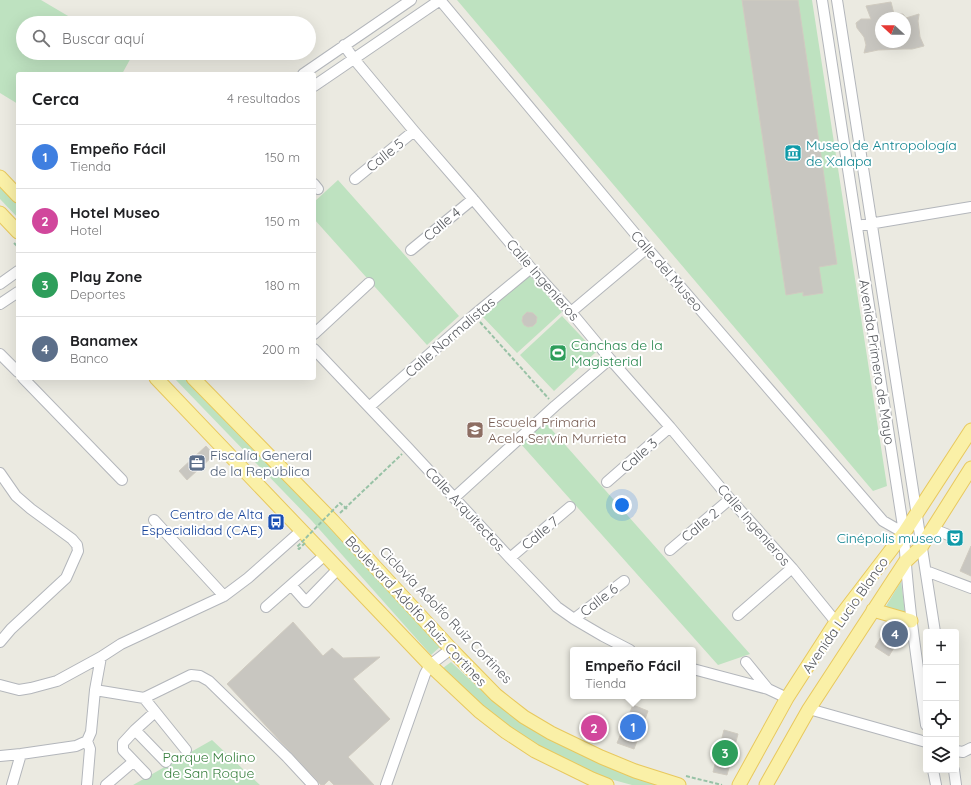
<!DOCTYPE html>
<html lang="es">
<meta charset="utf-8">
<style>
body{margin:0;font-family:Quicksand,sans-serif;background:#f2f2f2;color:#202124}
.controls{position:absolute;right:12px;bottom:12px;display:grid;overflow:hidden;border-radius:4px;box-shadow:0 4px 16px #0002}
.controls button{width:36px;height:36px;display:grid;place-items:center;padding:0;border:0;border-bottom:1px solid #e0e0e0;background:#fff;color:#202124;font:20px sans-serif}
.compass{position:absolute;left:875px;top:12px;width:36px;height:36px;border-radius:50%;background:#fff;box-shadow:0 4px 16px #0002;rotate:291deg}
.you{position:absolute;left:622px;top:505px;width:14px;height:14px;margin:-10px;border:3px solid #fff;border-radius:50%;background:#1a73e8;box-shadow:0 0 0 6px #1a73e833}
.badge{display:grid;place-items:center;width:26px;height:26px;border-radius:50%;background:#d93025;color:#fff;font-size:13px;font-weight:700}
.pin{position:absolute;translate:-50% -50%;border:2px solid #fff;box-shadow:0 1px 4px #0006}
.popup{position:absolute;left:570px;top:647px;width:126px;height:52px;box-sizing:border-box;display:grid;place-content:center;border-radius:4px;background:#fff;filter:drop-shadow(0 1px 3px #0005);font-size:13px;white-space:nowrap;color:#757577}
.popup b{font-size:15px;color:#202124}
.popup::after{content:'';position:absolute;left:50%;top:100%;margin-left:-8px;border:8px solid transparent;border-top-color:#fff}
.list{margin:0;padding:0;list-style:none}
h2{display:flex;justify-content:space-between;align-items:center;height:52px;margin:0;padding:0 16px;font-size:17px}
h2 small{font-size:13px;font-weight:400;color:#757577}
.list li{display:grid;grid-template-columns:26px 1fr auto;gap:12px;align-items:center;box-sizing:border-box;height:64px;padding:0 16px;border-top:1px solid #e0e0e0}
.list b{display:block;font-size:15px;white-space:nowrap}
.list p{margin:0;font-size:13px;white-space:nowrap;color:#757577}
.list em{font-size:13px;font-style:normal;color:#757577}
.icon{flex:none;width:22px;height:22px;fill:none;stroke:currentColor;stroke-width:2;stroke-linecap:round;stroke-linejoin:round}
.map{position:relative;flex:none;width:971px;height:785px;overflow:hidden}
.search{position:absolute;background:#fff;box-shadow:0 4px 16px #0002;left:16px;top:16px;width:300px;height:44px;display:flex;align-items:center;gap:10px;box-sizing:border-box;padding:0 14px;border-radius:22px;color:#757577;font-size:15px}
.panel{position:absolute;background:#fff;box-shadow:0 4px 16px #0002;left:16px;top:72px;width:300px;height:308px;border-radius:4px}
.map>svg:first-child{display:block}
.green{fill:#bee2c0}
.building{fill:#c8c6c0;stroke:#d0cbc0;fill-rule:evenodd}
.lines{fill:none;stroke-linecap:round;stroke-linejoin:round}
.minor-casing{stroke:#b3b6bb;stroke-width:12}
.major-casing{stroke:#e8c85d;stroke-width:15}
.path{stroke:#98c2a6;stroke-width:2;stroke-dasharray:4 2;stroke-linecap:butt}
.minor{stroke:#fff;stroke-width:10}
.major{stroke:#faf0a7;stroke-width:13}
.path-bridge{stroke:#98c2a6;stroke-width:2;stroke-dasharray:4 2;stroke-linecap:butt}
.labels{text-anchor:middle;stroke-width:4;stroke-linejoin:round;paint-order:stroke}
.culture-label{font-size:14px;fill:#0d838f;stroke:#fff;text-anchor:start}
.street-label{font-size:14px;fill:#595c61;stroke:#fff}
.leisure-label{font-size:14px;fill:#27864d;stroke:#fff;text-anchor:start}
.education-label{font-size:14px;fill:#785e54;stroke:#fff;text-anchor:start}
.service-label{font-size:14px;fill:#4e5e75;stroke:#fff;text-anchor:start}
.transit-label{font-size:14px;fill:#164399;stroke:#fff;text-anchor:end}
.park-label{font-size:14px;fill:#39803f;stroke:#fff}
</style>
<div class="map">
<svg width="971" height="785" viewBox="0 0 971 785">
<rect width="100%" height="100%" fill="#ebeae1"/>
<path class="green" d="M 0,0 L 41,0 L 80,23 L 23,23 L 23,53 L 131,53 L 133,54 L 122,74 L 18,74 L 18,104 L 0,93 Z
M 457,0 L 812,0 L 887,486 L 873,491 Z
M 0,180 L 18,198 L 18,218 L 0,199 Z
M 338,180 L 459,316 L 427,345 L 314,219 L 314,202 Z
M 529,275 L 562,312 L 517,353 L 482,316 Z
M 562,316 L 596,352 L 554,391 L 520,355 Z
M 174,378 L 186,378 L 374,574 L 441,646 L 431,655 L 312,521 Z
M 545,422 L 750,654 L 718,665 L 520,443 Z
M 901,581 L 905,612 L 885,608 Z
M 451,662 L 496,704 L 546,737 L 600,764 L 680,785 L 632,785 L 595,775 L 538,747 L 486,711 L 443,668 Z
M 212,740 L 260,785 L 133,785 Z"/>
<path class="building" d="M 742,0 L 798,0 L 837,264 L 819,267 L 823,293 L 803,296 L 803,292 L 786,295 Z
M 891,2 L 894,14 L 903,14 L 906,18 L 919,14 L 919,15 L 918,21 L 920,37 L 924,46 L 912,49 L 903,49 L 878,50 L 864,53 L 866,45 L 864,37 L 857,28 L 856,23 L 861,19 L 871,19 L 866,6 ZM 881,18 L 905,18 L 905,42 L 881,42 Z
M 527,312 L 533,313 L 537,317 L 536,323 L 533,326 L 528,327 L 524,325 L 522,321 L 523,316 Z
M 206,446 L 214,455 L 187,480 L 179,471 Z
M 971,546 L 971,576 L 960,571 Z
M 293,622 L 323,656 L 332,648 L 343,658 L 380,657 L 353,679 L 390,719 L 348,757 L 374,785 L 334,785 L 329,780 L 324,785 L 321,785 L 227,684 Z
M 889,623 L 910,627 L 905,644 L 898,641 L 889,656 L 875,647 Z
M 633,705 L 648,711 L 634,749 L 617,743 Z
M 588,719 L 604,726 L 599,738 L 583,732 Z
M 724,730 L 738,734 L 727,775 L 713,772 Z"/>
<g class="lines">
<g class="minor-casing">
<path id="minor" d="M 440,0 L 647,248 L 883,521 L 904,533
M 822,0 L 904,533 C 907,598 917,661 926,725
M 837,0 L 935,632
M 344,45 L 354,59 L 414,131 L 473,199 L 531,268 L 571,312 L 610,359 L 670,427 L 730,499 L 792,568 L 836,622
M 303,74 L 411,0
M 314,86 L 440,0
M 355,179 L 414,131
M 314,184 L 318,189
M 857,226 L 971,207
M 411,250 L 473,199
M 0,284 L 18,271
M 0,304 L 18,292
M 571,312 L 647,248
M 314,334 L 369,283
M 314,349 L 408,448 L 510,558 L 557,607 L 574,619 L 603,636 L 630,650
M 0,354 L 18,372
M 23,378 L 122,480
M 369,407 L 474,315 L 531,268
M 0,473 L 16,496 L 31,509 L 72,539 L 77,545 L 78,551 L 66,578 L 11,629 L 0,642
M 607,482 L 670,427
M 454,498 L 555,406 L 610,359
M 154,520 L 224,596
M 933,529 L 951,536
M 670,550 L 730,499
M 510,558 L 570,507
M 926,571 L 971,588
M 291,585 L 306,602 L 338,569
M 266,607 L 325,555
M 738,615 L 792,568
M 574,619 L 624,581
M 746,662 L 768,689
M 693,669 L 768,689 L 787,698
M 0,685 L 19,690 L 31,688 L 57,681 L 101,657 L 121,644 L 224,596 L 248,578 L 301,531
M 95,690 L 144,698 L 191,675 L 200,676 L 209,681 L 287,757 L 313,785
M 144,698 L 186,750
M 809,709 L 926,742
M 135,730 L 166,762
M 87,741 L 90,749 L 87,785
M 956,751 L 963,752 L 971,748
M 0,756 L 21,754 L 76,746 L 87,741 L 91,732 L 95,690 L 101,657
M 933,770 L 936,785
M 954,770 L 956,785
M 146,774 L 123,750 L 123,743 L 135,730 L 155,712
M 12,785 L 21,754
M 106,785 L 133,762
M 386,785 L 425,674 L 430,665 L 451,649"/>
</g>
<g class="major-casing">
<path id="major" d="M 0,177 L 18,196
M 0,213 L 18,232
M 156,378 L 430,665 L 479,711 L 506,732 L 535,751 L 592,779 L 607,785
M 193,378 L 332,520 L 451,649 L 496,695 L 524,717 L 551,733 L 601,757 L 635,771 L 679,785
M 873,610 L 911,621
M 739,785 L 787,698 L 836,622 L 904,533 L 971,430
M 766,785 L 809,709 L 905,562 L 921,547 L 971,468"/>
</g>
<path class="path" d="M 14,243 L 18,247
M 480,322 L 549,399
M 340,513 L 402,454
M 686,776 L 722,785"/>
<use href="#minor" class="minor"/>
<use href="#major" class="major"/>
<path class="path-bridge" d="M 305,543 L 299,549 L 297,547 L 340,503 L 347,509 L 348,508"/>
</g>
<defs>
<g id="museum-square" transform="scale(0.9)"><rect x="-9" y="-9" width="18" height="18" rx="4" fill="#0f9aa8" stroke="#fff"/><path d="M0-6L6-3V-2H-6V-3ZM-5-1h2V3h-2ZM-1-1h2V3h-2ZM3-1h2V3H3ZM-6 4H6V6H-6Z" fill="#fff"/></g>
<g id="stadium-square" transform="scale(0.9)"><rect x="-9" y="-9" width="18" height="18" rx="4" fill="#2e9e5b" stroke="#fff"/><path d="M0-5a6.5 5 0 1 0 0 10a6.5 5 0 1 0 0-10ZM-3.5-1.8h7v3.6h-7Z" fill="#fff"/></g>
<g id="school-square" transform="scale(0.9)"><rect x="-9" y="-9" width="18" height="18" rx="4" fill="#8d6e63" stroke="#fff"/><path d="M0-5L7-2L0 1L-7-2ZM-4 1L0 2.5L4 1V4Q0 6-4 4Z" fill="#fff"/></g>
<g id="office-square" transform="scale(0.9)"><rect x="-9" y="-9" width="18" height="18" rx="4" fill="#5c6f8a" stroke="#fff"/><path d="M-6-3h4V-5.5h4V-3h4V5H-6ZM-1-4.5V-3h2v-1.5ZM-6 0V1H6V0Z" fill="#fff"/></g>
<g id="bus-square" transform="scale(0.9)"><rect x="-9" y="-9" width="18" height="18" rx="4" fill="#1a4fb4" stroke="#fff"/><path d="M-5-6H5V4H4V6H2V4H-2V6H-4V4H-5ZM-3.5-4V0h7V-4ZM-3.5 1.2v1.5H-2V1.2ZM2 1.2v1.5H3.5V1.2Z" fill="#fff"/></g>
<g id="theatre-square" transform="scale(0.9)"><rect x="-9" y="-9" width="18" height="18" rx="4" fill="#0f9aa8" stroke="#fff"/><path d="M-5-5.5Q0-4 5-5.5V0Q5 5 0 6Q-5 5-5 0ZM-3.3-2.5H-1v1.5H-3.3ZM1-2.5H3.3v1.5H1ZM-2.8 1Q0 5.5 2.8 1Z" fill="#fff"/></g>
</defs>
<g fill-rule="evenodd">
<use href="#museum-square" x="793" y="153"/>
<use href="#stadium-square" x="558" y="353"/>
<use href="#school-square" x="475" y="430"/>
<use href="#office-square" x="197" y="463"/>
<use href="#bus-square" x="276" y="522"/>
<use href="#theatre-square" x="955" y="538"/>
</g>
<g class="labels">
<g class="culture-label">
<text x="806" y="150">Museo de Antropología<tspan x="806" dy="16">de Xalapa</tspan></text>
<text x="942" y="543" text-anchor="end">Cinépolis museo</text>
</g>
<g class="street-label">
<text transform="translate(385 155) rotate(-39)" y="5">Calle 5</text>
<text transform="translate(442 224) rotate(-40)" y="5">Calle 4</text>
<text transform="translate(667 271) rotate(49)" y="5">Calle del Museo</text>
<text transform="translate(543 280) rotate(49)" y="5">Calle Ingenieros</text>
<text transform="translate(450 337) rotate(-41)" y="5">Calle Normalistas</text>
<text transform="translate(877 362) rotate(81)" y="5">Avenida Primero de Mayo</text>
<text transform="translate(639 455) rotate(-41)" y="5">Calle 3</text>
<text transform="translate(465 509) rotate(47)" y="5">Calle Arquitectos</text>
<text transform="translate(700 525) rotate(-40)" y="5">Calle 2</text>
<text transform="translate(754 525) rotate(49)" y="5">Calle Ingenieros</text>
<text transform="translate(540 533) rotate(-40)" y="5">Calle 7</text>
<text transform="translate(599 600) rotate(-38)" y="5">Calle 6</text>
<text transform="translate(416 611) rotate(47)" y="5">Boulevard Adolfo Ruiz Cortines</text>
<text transform="translate(446 615) rotate(46)" y="5">Ciclovía Adolfo Ruiz Cortines</text>
<text transform="translate(845 615) rotate(-55)" y="5">Avenida Lucio Blanco</text>
</g>
<g class="leisure-label">
<text x="571" y="350">Canchas de la<tspan x="571" dy="16">Magisterial</tspan></text>
</g>
<g class="education-label">
<text x="488" y="427">Escuela Primaria<tspan x="488" dy="16">Acela Servín Murrieta</tspan></text>
</g>
<g class="service-label">
<text x="210" y="460">Fiscalía General<tspan x="210" dy="16">de la República</tspan></text>
</g>
<g class="transit-label">
<text x="263" y="519">Centro de Alta<tspan x="263" dy="16">Especialidad (CAE)</tspan></text>
</g>
<g class="park-label">
<text x="209" y="762">Parque Molino<tspan x="209" dy="16">de San Roque</tspan></text>
</g>
</g>
</svg>
<div class="controls">
<button>+</button>
<button>−</button>
<button><svg class="icon" aria-label="locate" viewBox="0 0 24 24"><circle cx="12" cy="12" r="6"/><path d="M12 2v4M12 18v4M2 12h4M18 12h4"/></svg></button>
<button><svg class="icon" aria-label="layers" viewBox="0 0 24 24"><path d="M12 4l9 5-9 5-9-5zM3 14l9 5 9-5"/></svg></button>
</div>
<svg class="compass" viewBox="-18 -18 36 36"><path d="M0-13l5 13h-10z" fill="#e53935"/><path d="M0 13l5-13h-10z" fill="#757577"/></svg>
<div class="you"></div>
<div class="pin badge" style="left:633px;top:727px;background:#3f7fe0">1</div>
<div class="popup"><b>Empeño Fácil</b>Tienda</div>
<div class="pin badge" style="left:594px;top:728px;background:#d1479c">2</div>
<div class="pin badge" style="left:725px;top:753px;background:#2e9e5b">3</div>
<div class="pin badge" style="left:895px;top:634px;background:#5c6f8a">4</div>
<div class="search"><svg class="icon" aria-label="search" viewBox="0 0 24 24"><circle cx="10" cy="10" r="6"/><path d="M15 15l6 6"/></svg>Buscar aquí</div>
<section class="panel">
<h2>Cerca<small>4 resultados</small></h2>
<ul class="list">
<li><span class="badge" style="background:#3f7fe0">1</span><div><b>Empeño Fácil</b><p>Tienda</p></div><em>150 m</em></li>
<li><span class="badge" style="background:#d1479c">2</span><div><b>Hotel Museo</b><p>Hotel</p></div><em>150 m</em></li>
<li><span class="badge" style="background:#2e9e5b">3</span><div><b>Play Zone</b><p>Deportes</p></div><em>180 m</em></li>
<li><span class="badge" style="background:#5c6f8a">4</span><div><b>Banamex</b><p>Banco</p></div><em>200 m</em></li>
</ul>
</section>
</div>
